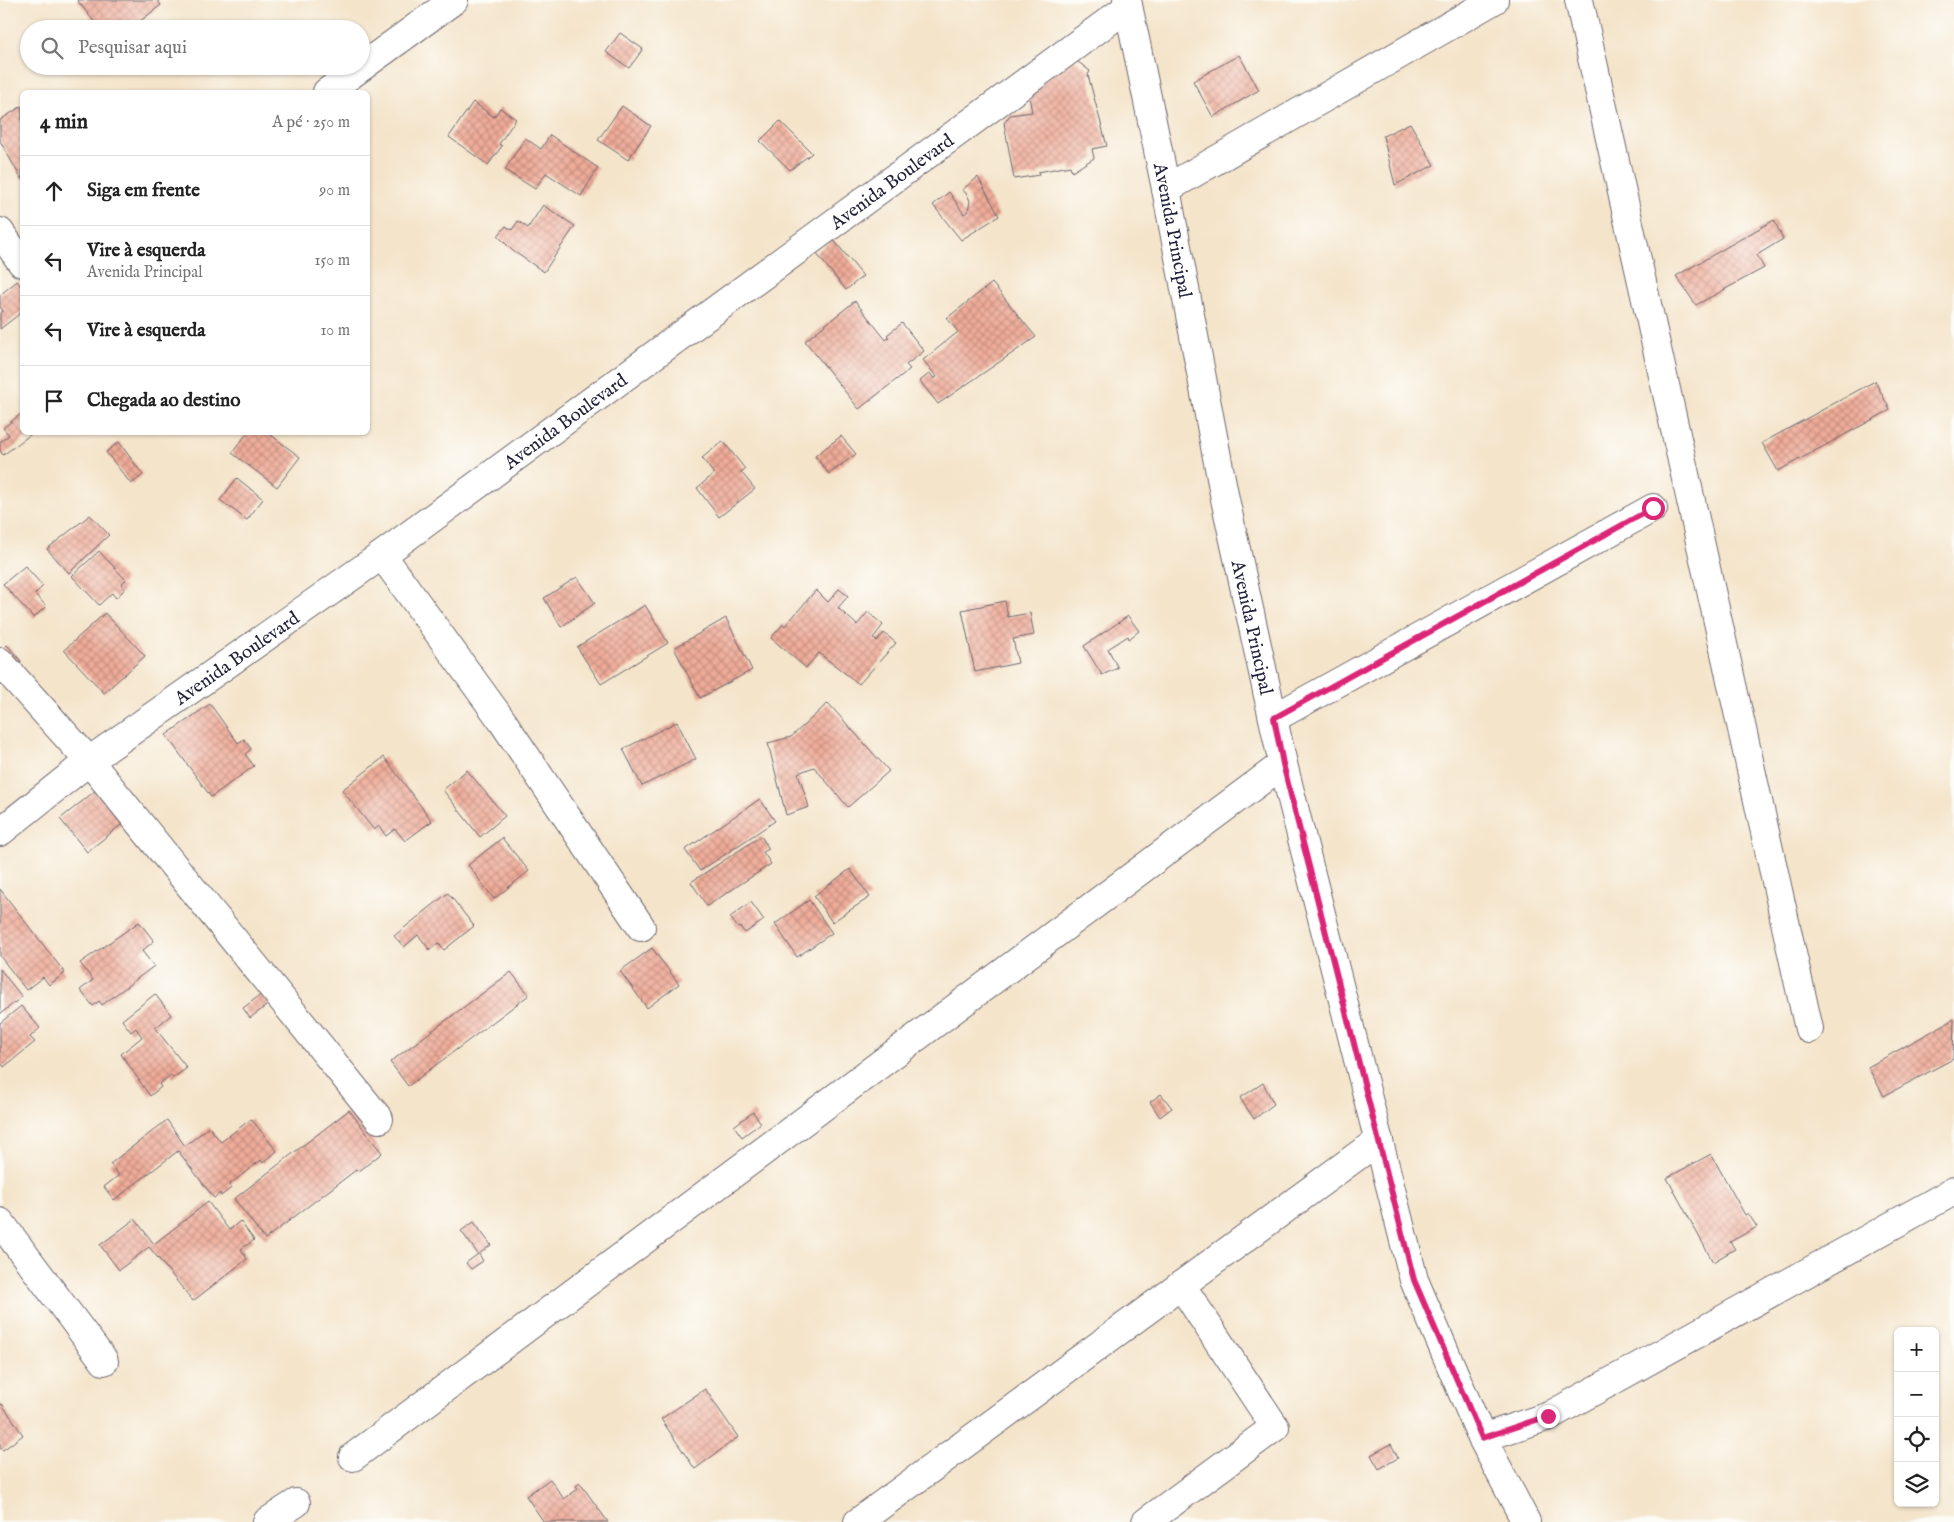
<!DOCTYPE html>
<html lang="pt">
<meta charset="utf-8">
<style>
body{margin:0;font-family:"IM FELL English",serif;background:#f6f6f6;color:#222}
.controls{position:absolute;right:15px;bottom:15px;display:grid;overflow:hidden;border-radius:8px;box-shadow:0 1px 4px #0004}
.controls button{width:45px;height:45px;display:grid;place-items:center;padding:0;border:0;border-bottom:1px solid #e0e0e0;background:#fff;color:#222;font:25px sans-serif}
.stop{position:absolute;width:15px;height:15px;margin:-11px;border:4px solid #db2777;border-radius:50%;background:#fff}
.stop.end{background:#db2777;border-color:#fff;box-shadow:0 1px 5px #0008}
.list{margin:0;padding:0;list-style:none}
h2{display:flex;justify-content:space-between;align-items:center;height:65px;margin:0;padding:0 20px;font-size:21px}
h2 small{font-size:16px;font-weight:400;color:#767676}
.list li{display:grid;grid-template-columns:32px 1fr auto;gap:15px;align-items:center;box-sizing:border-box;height:70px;padding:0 20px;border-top:1px solid #e0e0e0}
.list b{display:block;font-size:19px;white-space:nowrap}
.list p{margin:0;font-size:16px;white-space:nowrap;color:#767676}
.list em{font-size:16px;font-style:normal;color:#767676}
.icon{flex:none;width:28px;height:28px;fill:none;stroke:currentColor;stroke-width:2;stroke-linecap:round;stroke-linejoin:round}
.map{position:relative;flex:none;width:1954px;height:1522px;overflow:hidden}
.search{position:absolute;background:#fff;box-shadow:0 1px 4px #0004;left:20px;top:20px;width:350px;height:55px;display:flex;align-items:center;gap:12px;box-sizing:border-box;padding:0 18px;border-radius:28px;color:#767676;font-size:19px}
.panel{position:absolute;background:#fff;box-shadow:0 1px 4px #0004;left:20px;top:90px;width:350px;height:345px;border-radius:8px}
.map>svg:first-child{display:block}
.building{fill:url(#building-cross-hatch)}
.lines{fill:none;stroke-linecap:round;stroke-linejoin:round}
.minor-casing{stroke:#6c666d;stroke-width:30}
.tertiary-casing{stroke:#6c666d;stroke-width:30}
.minor{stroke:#fff;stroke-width:28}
.tertiary{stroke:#fff;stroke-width:28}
.route{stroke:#db2777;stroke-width:6}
.labels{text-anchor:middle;stroke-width:5;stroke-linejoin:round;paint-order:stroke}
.street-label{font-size:19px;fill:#22223b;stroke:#fdfcf7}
</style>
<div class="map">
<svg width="1954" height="1522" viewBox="0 0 1954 1522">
<defs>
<pattern id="building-cross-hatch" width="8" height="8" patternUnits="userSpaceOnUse" patternTransform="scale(1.25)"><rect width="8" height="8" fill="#f0ac99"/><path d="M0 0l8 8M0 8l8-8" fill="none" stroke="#c28c7e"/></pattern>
</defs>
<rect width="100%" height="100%" fill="#fdfcf7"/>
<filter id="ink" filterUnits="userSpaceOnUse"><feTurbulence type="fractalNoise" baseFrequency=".02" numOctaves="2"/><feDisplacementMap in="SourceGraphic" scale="10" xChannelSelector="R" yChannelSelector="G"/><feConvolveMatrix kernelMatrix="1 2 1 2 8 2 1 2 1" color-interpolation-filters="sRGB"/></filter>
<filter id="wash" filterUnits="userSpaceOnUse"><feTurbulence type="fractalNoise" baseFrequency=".0096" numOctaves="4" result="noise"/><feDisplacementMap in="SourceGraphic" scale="20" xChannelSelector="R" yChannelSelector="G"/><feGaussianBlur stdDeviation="1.12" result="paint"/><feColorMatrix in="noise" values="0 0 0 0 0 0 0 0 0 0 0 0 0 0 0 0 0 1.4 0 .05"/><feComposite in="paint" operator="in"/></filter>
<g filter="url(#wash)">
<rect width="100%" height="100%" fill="#f4e4ca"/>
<g id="blocks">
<path class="building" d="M 77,0 L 157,0 L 161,5 L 130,29 L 100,29 Z
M 620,33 L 643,49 L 629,68 L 606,52 Z
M 1239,55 L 1259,90 L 1213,117 L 1193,81 Z
M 1073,58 L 1090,71 L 1088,75 L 1107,146 L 1092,149 L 1094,158 L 1072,172 L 1070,166 L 1038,172 L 1039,175 L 1014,179 L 1004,123 L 1010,115 L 1032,112 L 1028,92 Z
M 473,102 L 494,117 L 500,108 L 516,119 L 499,144 L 502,146 L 488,165 L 449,137 Z
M 22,106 L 22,180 L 0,141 L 0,120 Z
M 622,106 L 651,126 L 628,160 L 598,140 Z
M 780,121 L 812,153 L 790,170 L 760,141 Z
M 1410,123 L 1434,165 L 1395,185 L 1383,136 Z
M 550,135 L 598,168 L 581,196 L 546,173 L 535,189 L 505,170 L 525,138 L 541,149 Z
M 978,177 L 999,216 L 961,240 L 933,205 L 949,192 L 964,214 L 968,211 L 970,201 L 967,194 L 962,190 Z
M 543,205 L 575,226 L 544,272 L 513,251 L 498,236 L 506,226 L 512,230 L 518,221 L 528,228 Z
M 1774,220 L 1783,239 L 1757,255 L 1764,268 L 1696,305 L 1676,276 Z
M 833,239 L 863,276 L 846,290 L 816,253 Z
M 17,281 L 22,288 L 22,312 L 0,329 L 0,313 L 3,311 L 0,307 L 0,295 Z
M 992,283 L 1036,337 L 938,404 L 920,381 L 930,373 L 934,379 L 937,377 L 923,360 L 958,332 L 947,318 Z
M 855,301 L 886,340 L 889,337 L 887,335 L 902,323 L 924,351 L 906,365 L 910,369 L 859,409 L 805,341 Z
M 1875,381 L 1890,410 L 1778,471 L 1762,443 Z
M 22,413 L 22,432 L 34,432 L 3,455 L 0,451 L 0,442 L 9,435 L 3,428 Z
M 248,432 L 267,432 L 300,457 L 277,487 L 232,453 Z
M 841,436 L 856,454 L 829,474 L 815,456 Z
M 723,441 L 745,469 L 741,472 L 755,489 L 719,517 L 697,488 L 714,474 L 702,458 Z
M 119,442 L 143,475 L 131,484 L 106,452 Z
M 237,478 L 263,499 L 247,520 L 220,500 Z
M 90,515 L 109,535 L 69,573 L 47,549 Z
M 99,551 L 126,580 L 121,584 L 125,589 L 116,598 L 112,593 L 99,605 L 72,576 Z
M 25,566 L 43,586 L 35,594 L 46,606 L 34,618 L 3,584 Z
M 577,577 L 595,603 L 561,627 L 544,598 Z
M 839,589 L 848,596 L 838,608 L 857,625 L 868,612 L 883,625 L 873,638 L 877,641 L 884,633 L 896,643 L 859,684 L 819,653 L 806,668 L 771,638 L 783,624 L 785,626 L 816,590 L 828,602 Z
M 1005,601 L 1008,617 L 1030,613 L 1034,635 L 1013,639 L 1018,663 L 975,672 L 962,610 Z
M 645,605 L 668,643 L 601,684 L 577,647 Z
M 105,613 L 145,656 L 104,693 L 64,650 Z
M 1128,616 L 1139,631 L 1129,639 L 1128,636 L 1108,649 L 1118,668 L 1102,675 L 1084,646 Z
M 726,618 L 752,670 L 700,698 L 674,648 Z
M 7,645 L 21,661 L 0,680 L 0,651 Z
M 828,703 L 889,771 L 848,807 L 814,767 L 798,773 L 809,807 L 786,815 L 768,743 L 791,737 Z
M 210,704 L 238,743 L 244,739 L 251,749 L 245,754 L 254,766 L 211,797 L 166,735 Z
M 677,722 L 696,759 L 642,786 L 623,749 Z
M 384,757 L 432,821 L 405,841 L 395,829 L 386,836 L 379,826 L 374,830 L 342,790 Z
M 467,770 L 505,816 L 480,837 L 443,790 Z
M 115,775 L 141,809 L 87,852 L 60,819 Z
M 760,799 L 775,821 L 700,871 L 685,850 Z
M 761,836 L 769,849 L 763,852 L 771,864 L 707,906 L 691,882 Z
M 502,838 L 529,871 L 494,899 L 468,865 Z
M 850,869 L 870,897 L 832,922 L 814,896 Z
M 0,889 L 65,973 L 49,985 L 43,977 L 26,990 L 0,956 Z
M 448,893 L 474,926 L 444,950 L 438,943 L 430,950 L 418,935 L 404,947 L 394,936 Z
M 809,900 L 832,933 L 797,957 L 775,924 Z
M 751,902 L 764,920 L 745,933 L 740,927 L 738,928 L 730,917 Z
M 139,922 L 154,941 L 142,951 L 154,966 L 102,1005 L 99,1001 L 93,1006 L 80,990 L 93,980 L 80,963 Z
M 652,948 L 679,984 L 647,1008 L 620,971 Z
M 0,969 L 22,997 L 0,1014 Z
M 511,972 L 529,995 L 408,1086 L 390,1062 Z
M 271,987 L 278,997 L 250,1018 L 243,1008 Z
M 155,994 L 171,1015 L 155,1028 L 187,1068 L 173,1078 L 171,1075 L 159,1084 L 161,1087 L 150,1096 L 121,1054 L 142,1037 L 136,1028 L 131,1032 L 122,1020 Z
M 21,1006 L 40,1028 L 30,1037 L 35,1042 L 4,1067 L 0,1062 L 0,1023 Z
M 1954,1019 L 1953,1059 L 1884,1096 L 1868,1067 Z
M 1263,1083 L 1274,1104 L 1254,1119 L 1240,1098 Z
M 1161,1094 L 1172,1108 L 1160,1117 L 1150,1102 Z
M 349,1110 L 382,1153 L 358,1172 L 356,1170 L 265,1239 L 234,1199 Z
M 753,1112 L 761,1123 L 742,1137 L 734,1126 Z
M 251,1119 L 277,1151 L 263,1163 L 261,1160 L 229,1185 L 231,1188 L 221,1196 L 220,1193 L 214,1198 L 178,1151 L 114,1200 L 104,1187 L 119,1175 L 110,1164 L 167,1120 L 185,1146 L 209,1127 L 221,1142 Z
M 1711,1154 L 1745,1215 L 1748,1213 L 1757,1227 L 1730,1242 L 1735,1249 L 1713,1262 L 1667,1178 Z
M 208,1202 L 229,1230 L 240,1221 L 254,1240 L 241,1249 L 247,1259 L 193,1301 L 149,1247 L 119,1270 L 100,1245 L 135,1219 L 154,1244 Z
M 474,1222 L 491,1245 L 479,1254 L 483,1261 L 471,1269 L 466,1263 L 478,1254 L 461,1231 Z
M 705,1389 L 738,1437 L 695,1469 L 661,1419 Z
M 2,1404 L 23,1435 L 3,1450 L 0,1448 L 0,1405 Z
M 1391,1444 L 1398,1458 L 1379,1469 L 1371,1455 Z
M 550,1479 L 564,1499 L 578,1489 L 576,1486 L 580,1483 L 608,1522 L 544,1522 L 526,1496 Z"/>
</g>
</g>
<g filter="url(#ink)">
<use href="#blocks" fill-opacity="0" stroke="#6c666d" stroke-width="1"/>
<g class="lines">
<g class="minor-casing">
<g id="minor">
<path d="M 1579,0 L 1809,1029"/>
<path d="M 327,92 L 454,0"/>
<path d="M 1166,189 L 1494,0"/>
<path d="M 0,232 L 22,263"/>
<path d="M 382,555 L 503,722 L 641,927"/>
<path d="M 0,662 L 89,761 L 379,1119"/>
<path d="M 1274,718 L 1653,508"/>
<path id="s1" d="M 0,832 L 89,761 L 382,555 L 1128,7"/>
<path d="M 0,1222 L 104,1361"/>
<path d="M 1482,1438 L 1549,1416 L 1954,1191"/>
<path d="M 353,1457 L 1283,764"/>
<path d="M 267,1522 L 296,1503"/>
<path d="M 858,1522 L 1379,1140"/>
<path d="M 1146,1522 L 1275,1427 L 1181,1285"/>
</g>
</g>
<g class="tertiary-casing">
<g id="tertiary">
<path id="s2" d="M 1127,0 L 1166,189 L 1225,499 L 1283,764 L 1414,1280 L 1482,1438 L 1526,1522"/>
</g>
</g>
<use href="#minor" class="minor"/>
<use href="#tertiary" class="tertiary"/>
</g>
</g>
<g class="lines" filter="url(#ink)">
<path class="route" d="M 1548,1416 L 1482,1438 L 1414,1280 L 1283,764 L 1274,718 L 1653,508"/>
</g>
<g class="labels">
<g class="street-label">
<text dy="7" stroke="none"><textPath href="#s1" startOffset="1104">Avenida Boulevard</textPath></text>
<text dy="7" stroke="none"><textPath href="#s2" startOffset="235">Avenida Principal</textPath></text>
<text dy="7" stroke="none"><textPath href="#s1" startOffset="699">Avenida Boulevard</textPath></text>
<text dy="7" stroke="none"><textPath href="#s2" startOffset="640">Avenida Principal</textPath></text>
<text dy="7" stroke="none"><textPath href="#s1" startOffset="294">Avenida Boulevard</textPath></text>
</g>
</g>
</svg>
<div class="controls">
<button>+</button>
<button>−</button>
<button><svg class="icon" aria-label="locate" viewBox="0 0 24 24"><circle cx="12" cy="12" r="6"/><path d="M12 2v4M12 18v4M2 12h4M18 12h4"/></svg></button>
<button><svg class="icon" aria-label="layers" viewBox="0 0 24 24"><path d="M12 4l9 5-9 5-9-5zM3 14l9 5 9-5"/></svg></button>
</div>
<div class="stop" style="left:1653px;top:508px"></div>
<div class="stop end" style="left:1548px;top:1416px"></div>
<div class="search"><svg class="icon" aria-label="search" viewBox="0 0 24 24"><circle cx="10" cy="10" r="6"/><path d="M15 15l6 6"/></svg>Pesquisar aqui</div>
<section class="panel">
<h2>4 min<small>A pé · 250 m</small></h2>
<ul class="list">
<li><svg class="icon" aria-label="ahead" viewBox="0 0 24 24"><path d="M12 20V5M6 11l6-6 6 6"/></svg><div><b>Siga em frente</b></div><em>90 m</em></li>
<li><svg class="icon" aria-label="left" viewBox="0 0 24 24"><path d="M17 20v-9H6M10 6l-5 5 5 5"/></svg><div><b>Vire à esquerda</b><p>Avenida Principal</p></div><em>150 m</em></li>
<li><svg class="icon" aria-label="left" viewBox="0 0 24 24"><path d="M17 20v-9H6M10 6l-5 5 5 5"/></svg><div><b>Vire à esquerda</b></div><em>10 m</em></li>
<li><svg class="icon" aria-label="arrive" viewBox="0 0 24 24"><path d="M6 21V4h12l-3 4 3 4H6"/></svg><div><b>Chegada ao destino</b></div></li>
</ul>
</section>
</div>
